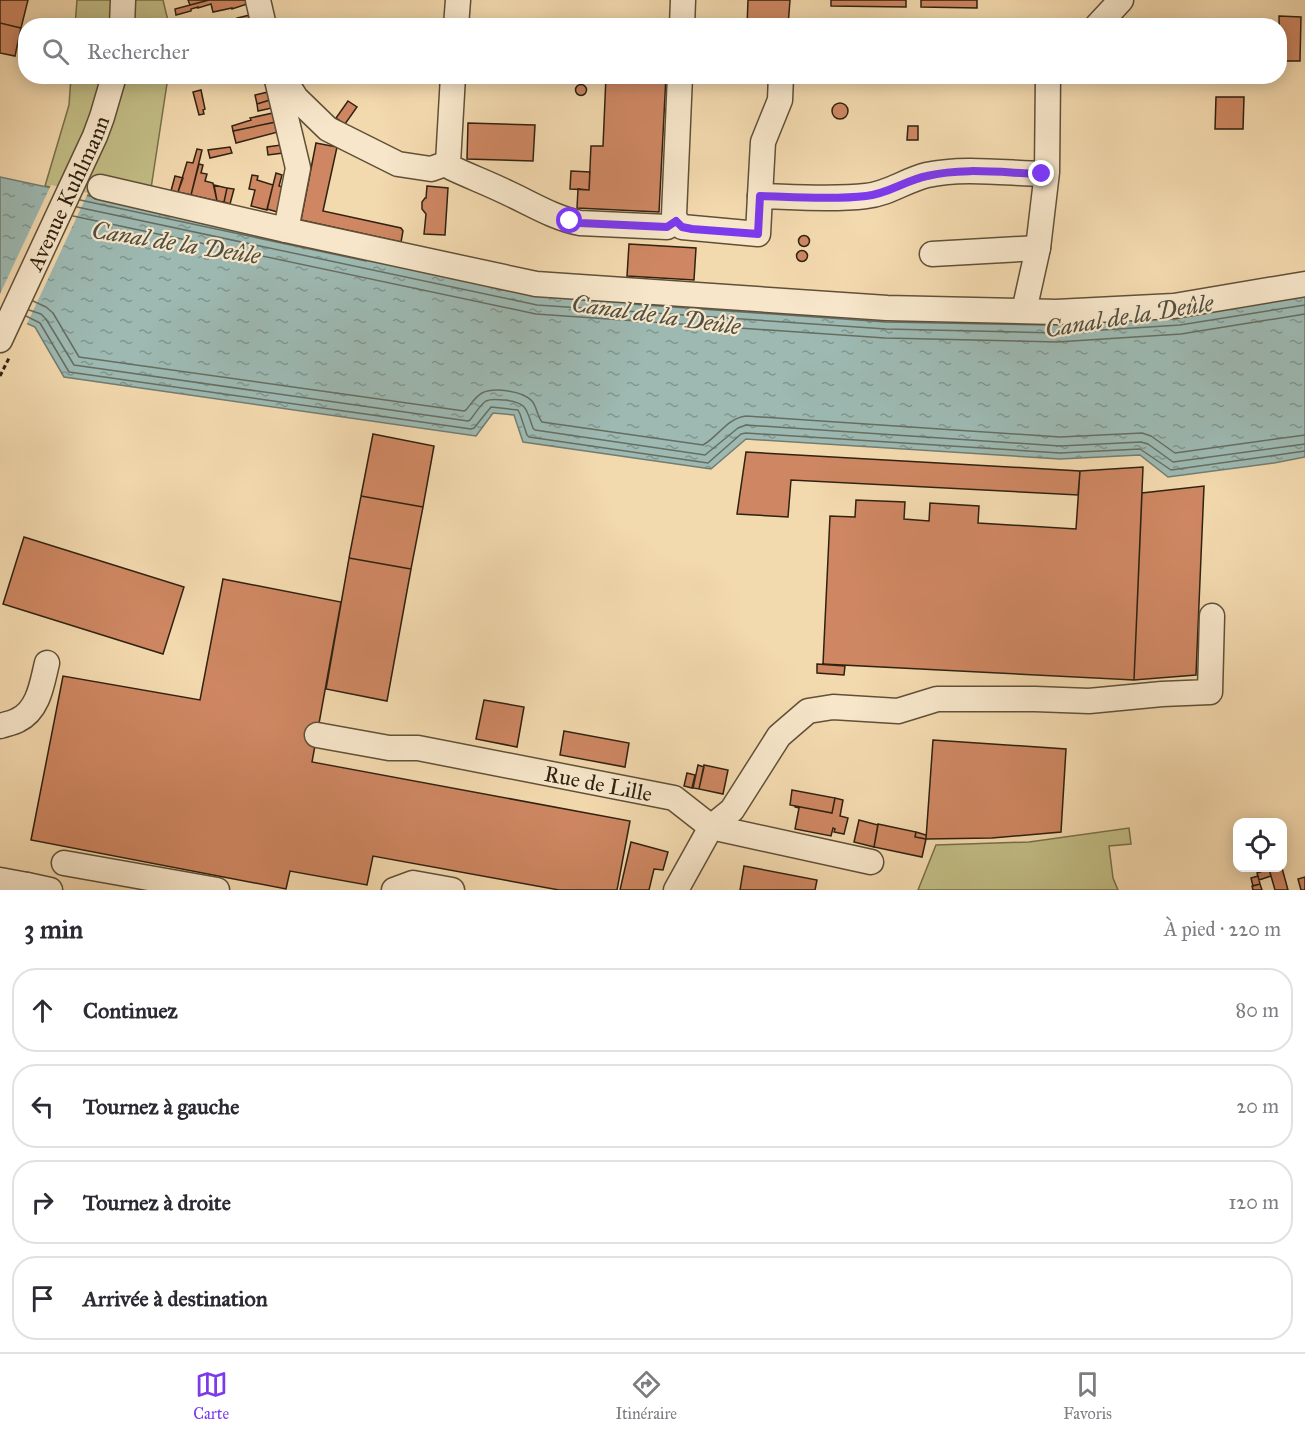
<!DOCTYPE html>
<html lang="fr">
<meta charset="utf-8">
<style>
body{margin:0;font-family:"IM FELL Great Primer",serif;background:#f2f2f3;color:#2b2b33}
.controls{position:absolute;right:18px;bottom:18px;display:grid;overflow:hidden;border-radius:12px;box-shadow:0 3px 15px #0003}
.controls button{width:54px;height:54px;display:grid;place-items:center;padding:0;border:0;border-bottom:2px solid #e1e1e2;background:#fff;color:#2b2b33;font:30px sans-serif}
.stop{position:absolute;width:18px;height:18px;margin:-14px;border:4px solid #7c3aed;border-radius:50%;background:#fff}
.stop.end{background:#7c3aed;border-color:#fff;box-shadow:0 2px 6px #0008}
.list{margin:0;padding:0;list-style:none}
h2{display:flex;justify-content:space-between;align-items:center;height:78px;margin:0;padding:0 24px;font-size:26px}
h2 small{font-size:20px;font-weight:400;color:#7c7c81}
.list li{display:grid;grid-template-columns:39px 1fr auto;gap:18px;align-items:center;box-sizing:border-box;height:84px;margin:0 12px 12px;padding:0 12px;border:2px solid #e1e1e2;border-radius:24px}
.list b{display:block;font-size:22px;white-space:nowrap}
.list em{font-size:20px;font-style:normal;color:#7c7c81}
.icon{flex:none;width:33px;height:33px;fill:none;stroke:currentColor;stroke-width:2;stroke-linecap:round;stroke-linejoin:round}
.map{position:relative;flex:none;width:1305px;height:890px;overflow:hidden}
.search{position:absolute;background:#fff;box-shadow:0 3px 15px #0003;left:18px;right:18px;top:18px;height:66px;display:flex;align-items:center;gap:15px;box-sizing:border-box;padding:0 21px;border-radius:24px;color:#7c7c81;font-size:22px}
.sheet{height:462px;background:#fff}
nav{display:flex;justify-content:space-around;align-items:center;box-sizing:border-box;height:84px;border-top:2px solid #e1e1e2;background:#fff;font-size:16px;color:#7c7c81}
nav a{display:grid;justify-items:center;gap:3px}
nav .on{color:#7c3aed}
.map>svg:first-child{display:block}
.green{fill:#c2bd85;stroke:#78704b;stroke-width:1.5}
.water{fill:url(#water-ripples);stroke:#717d72;stroke-width:1.5}
.pier{fill:#f3d9ae}
.lines{fill:none;stroke-linecap:round;stroke-linejoin:round}
.shore{stroke:#666e62;stroke-width:1.5}
.building{fill:#ce8762;stroke:#2f2211;stroke-width:1.5}
.minor-casing{stroke:#605038;stroke-width:27}
.path{stroke:#2f2211;stroke-width:3;stroke-dasharray:4.5 3;stroke-linecap:butt}
.minor{stroke:#f7e6ca;stroke-width:24}
.route{stroke:#7c3aed;stroke-width:8}
.labels{text-anchor:middle;stroke-width:4.5;stroke-linejoin:round;paint-order:stroke}
.street-label{font-size:22px;fill:#2f2211;stroke:#f7e6ca}
.water-label{font-size:24px;font-style:italic;fill:#504f41;stroke:#f7e6ca}
</style>
<div class="map">
<svg width="1305" height="890" viewBox="0 0 1305 890">
<defs>
<pattern id="water-ripples" width="26" height="14" patternUnits="userSpaceOnUse" patternTransform="scale(1.5)"><rect width="26" height="14" fill="#9db9b2"/><path d="M2 4q2-2 4 0t4 0M15 11q2-2 4 0t4 0" fill="none" stroke="#80968f"/></pattern>
</defs>
<rect width="100%" height="100%" fill="#f3d9ae"/>
<filter id="stains"><feTurbulence type="fractalNoise" baseFrequency=".00333" numOctaves="4"/><feColorMatrix values="0 0 0 0 .2 0 0 0 0 .09 0 0 0 0 .02 0 0 0 .5 -.17"/></filter>
<radialGradient id="worn" r=".72"><stop offset=".6" stop-color="#630" stop-opacity="0"/><stop offset="1" stop-color="#630" stop-opacity=".3"/></radialGradient>
<path class="green" d="M 77,0 L 163,0 L 169,25 L 75,26 Z
M 71,77 L 168,77 L 148,208 L 45,186 L 69,105 Z
M 1129,828 L 1131,844 L 1109,846 L 1113,878 L 1118,890 L 918,890 L 936,845 L 1029,842 Z"/>
<path class="water" d="M 0,177 L 538,292 L 886,316 L 1305,291 L 1305,457 L 1274,463 L 1168,477 L 1140,455 L 1060,459 L 746,439 L 711,469 L 523,442 L 514,415 L 493,413 L 476,436 L 64,377 L 35,327 L 26,323 L 0,317 Z"/>
<path class="pier" d="M 51,185 L 88,193 L 26,326 L 0,320 L 0,294 Z"/>
<g class="lines">
<path class="shore" d="M 80,200 L 366,261
M 77,207 L 537,305 L 886,329 L 1056,333 L 1180,325 L 1305,305
M 73,216 L 536,314 L 885,338 L 1057,342 L 1181,334 L 1305,314
M 33,301 L 46,307 L 53,313 L 79,357 L 464,411 L 466,410 C 471,404 475,397 482,393 C 494,387 523,391 532,401 C 537,407 537,416 542,422 L 703,445 C 718,437 727,418 746,416 L 1060,437 L 1142,433 L 1151,436 L 1175,453 L 1305,435
M 630,304 L 886,322 L 1048,325
M 29,310 L 41,314 L 46,319 L 74,365 L 468,421 L 470,420 C 475,414 480,405 486,401 C 492,398 499,400 505,400 C 528,403 526,409 533,428 L 535,430 L 705,455 L 738,428 L 746,425 L 1060,446 L 1141,442 L 1148,444 L 1173,462 L 1305,444
M 26,316 L 40,323 L 69,372 L 471,429 L 474,428 L 491,407 L 518,410 L 520,414 L 527,435 L 529,437 L 708,463 L 741,434 L 746,433 L 1060,453 L 1140,449 L 1171,470 L 1305,451"/>
</g>
<path class="building" d="M 0,0 L 28,0 L 21,28 L 0,23 Z
M 188,0 L 209,0 L 190,5 Z
M 209,0 L 246,0 L 247,4 L 232,9 L 232,8 L 213,12 L 211,4 L 198,8 L 198,7 L 191,9 L 191,11 L 176,15 L 175,9 Z
M 748,0 L 790,0 L 788,26 L 747,26 Z
M 831,0 L 906,0 L 906,7 L 831,6 Z
M 921,0 L 977,0 L 977,8 L 921,7 Z
M 250,15 L 252,26 L 239,26 L 237,18 Z
M 1279,16 L 1301,17 L 1300,61 L 1280,61 Z
M 987,21 L 998,21 L 998,26 L 987,26 Z
M 0,23 L 21,28 L 15,56 L 0,53 Z
M 213,76 L 231,76 L 231,78 L 214,82 Z
M 233,76 L 259,76 L 257,77 L 257,79 L 250,80 L 249,79 L 234,81 Z
M 606,76 L 666,76 L 659,212 L 577,208 L 578,189 L 589,190 L 591,146 L 603,146 Z
M575.5 90a5.5 5.5 0 1 1 11 0a5.5 5.5 0 1 1-11 0Z
M 201,90 L 205,109 L 203,110 L 204,114 L 199,115 L 193,92 Z
M 268,92 L 270,100 L 257,104 L 255,95 Z
M 1216,97 L 1244,97 L 1243,129 L 1215,129 Z
M 270,100 L 272,108 L 258,111 L 257,104 Z
M 348,101 L 357,107 L 345,124 L 336,118 Z
M832 111a8 8 0 1 1 16 0a8 8 0 1 1-16 0Z
M 273,113 L 276,122 L 233,131 L 232,126 L 251,120 L 250,118 Z
M 276,122 L 278,132 L 236,143 L 233,131 Z
M 468,123 L 535,125 L 533,161 L 467,159 Z
M 908,126 L 918,126 L 918,140 L 907,140 Z
M 316,143 L 337,147 L 323,211 L 401,228 L 403,231 L 401,242 L 301,220 Z
M 281,145 L 283,153 L 268,155 L 267,147 Z
M 230,147 L 232,153 L 210,158 L 208,150 Z
M 197,149 L 202,150 L 191,195 L 178,192 L 187,162 L 193,163 Z
M 199,164 L 203,165 L 201,173 L 207,174 L 205,181 L 213,183 L 217,201 L 191,195 Z
M 571,171 L 590,172 L 589,190 L 570,189 Z
M 276,173 L 282,175 L 279,186 L 286,188 L 281,213 L 267,209 Z
M 252,175 L 258,176 L 257,180 L 273,185 L 267,210 L 251,206 L 255,190 L 249,189 Z
M 175,176 L 183,178 L 178,192 L 171,191 Z
M 214,185 L 227,188 L 224,202 L 217,201 Z
M 427,186 L 448,188 L 445,235 L 424,234 L 426,214 L 422,209 L 422,202 L 425,198 L 426,198 Z
M 227,188 L 234,189 L 230,204 L 224,202 Z
M798.5 241a5.5 5.5 0 1 1 11 0a5.5 5.5 0 1 1-11 0Z
M 629,244 L 696,248 L 694,280 L 627,276 Z
M796.5 256a5.5 5.5 0 1 1 11 0a5.5 5.5 0 1 1-11 0Z
M 373,434 L 434,446 L 423,507 L 361,496 Z
M 746,452 L 1080,471 L 1078,495 L 791,480 L 788,517 L 737,514 Z
M 1143,467 L 1134,680 L 823,664 L 830,516 L 855,517 L 856,500 L 905,502 L 904,519 L 929,521 L 930,503 L 979,506 L 978,523 L 1076,529 L 1080,471 Z
M 1204,486 L 1196,675 L 1134,680 L 1142,493 Z
M 361,496 L 423,507 L 411,569 L 349,558 Z
M 24,537 L 184,587 L 163,654 L 3,604 Z
M 349,558 L 411,569 L 387,701 L 326,689 Z
M 223,579 L 341,602 L 312,762 L 630,821 L 617,890 L 559,890 L 373,856 L 367,885 L 290,871 L 286,889 L 31,840 L 63,676 L 200,700 Z
M 817,664 L 845,666 L 844,675 L 817,673 Z
M 484,700 L 524,707 L 517,747 L 476,739 Z
M 564,731 L 629,743 L 625,767 L 560,755 Z
M 933,740 L 1066,749 L 1061,832 L 992,838 L 926,839 Z
M 698,765 L 704,767 L 699,789 L 693,788 Z
M 704,765 L 728,770 L 723,794 L 699,789 Z
M 687,773 L 695,775 L 692,788 L 684,786 Z
M 792,790 L 835,798 L 832,813 L 790,805 Z
M 835,798 L 843,800 L 840,816 L 848,818 L 844,834 L 834,832 L 835,829 L 833,828 L 831,836 L 795,829 L 799,808 L 795,807 L 795,806 L 832,813 Z
M 859,820 L 878,825 L 874,847 L 854,842 Z
M 878,824 L 916,832 L 915,837 L 926,839 L 922,857 L 874,847 Z
M 916,832 L 926,835 L 926,839 L 915,837 Z
M 631,842 L 668,852 L 663,870 L 654,869 L 649,890 L 620,890 Z
M 744,866 L 817,880 L 815,890 L 740,890 Z
M 1274,868 L 1282,868 L 1288,890 L 1275,890 L 1269,869 Z
M 1269,869 L 1271,876 L 1259,880 L 1257,873 Z
M 1258,876 L 1260,884 L 1253,886 L 1251,878 Z
M 1305,877 L 1305,890 L 1301,890 L 1298,879 Z
M 1260,884 L 1262,890 L 1253,890 L 1252,886 Z"/>
<g class="lines">
<g class="minor-casing">
<g id="minor">
<path d="M 258,0 L 264,26"/>
<path d="M 122,26 L 123,0"/>
<path d="M 456,26 L 458,0"/>
<path d="M 682,26 L 683,0"/>
<path d="M 1097,26 L 1121,0"/>
<path d="M 282,76 L 296,98 L 328,129 L 398,164 L 431,169 L 448,163"/>
<path d="M 453,76 L 448,163 L 452,168 C 471,177 490,184 508,193 C 532,204 554,218 580,223 L 667,227 L 676,221"/>
<path d="M 680,76 L 674,215 L 676,221 L 682,227 L 758,234 L 760,196 C 794,197 833,200 866,196 C 888,194 906,180 927,175 C 963,167 1005,173 1042,174"/>
<path d="M 277,80 L 298,168 L 286,230"/>
<path d="M 100,187 L 286,230 L 536,284 L 887,308 L 1056,312 L 1174,306 L 1305,284"/>
<path d="M 760,196 L 763,142 L 780,100 L 781,76"/>
<path d="M 932,254 L 1038,248"/>
<path d="M 1024,311 L 1038,248 L 1047,172 L 1048,76"/>
<path id="s1" d="M 0,340 L 95,136 L 102,117 L 114,76"/>
<path d="M 0,726 C 6,724 13,723 18,720 C 39,710 42,683 47,663"/>
<path id="s2" d="M 317,735 L 389,748 L 418,748 L 674,798 L 711,827 L 871,862"/>
<path d="M 64,863 L 217,890"/>
<path d="M 0,880 L 27,885"/>
<path d="M 23,890 L 27,885 L 50,890"/>
<path d="M 394,890 L 413,883 L 452,890"/>
<path d="M 676,890 L 711,827 L 732,810 L 779,736 L 808,711 L 833,707 L 898,711 L 937,699 L 1035,699 L 1089,701 L 1162,694 L 1210,692 L 1212,616"/>
</g>
</g>
<path class="path" d="M 0,376 L 10,356"/>
<use href="#minor" class="minor"/>
</g>
<g class="lines">
<path class="route" d="M 570,221 L 580,223 L 667,227 L 676,221 L 682,227 L 692,229 L 758,234 L 760,196 C 794,197 833,200 866,196 C 888,194 906,180 927,176 C 963,167 1005,173 1042,174"/>
</g>
<g class="labels">
<g class="street-label">
<text dy="8" stroke="none"><textPath href="#s1" startOffset="162">Avenue Kuhlmann</textPath></text>
<text dy="8" stroke="none"><textPath href="#s2" startOffset="286">Rue de Lille</textPath></text>
</g>
<g class="water-label">
<text transform="translate(176 243) rotate(9)" y="8">Canal de la Deûle</text>
<text transform="translate(656 315) rotate(8)" y="8">Canal de la Deûle</text>
<text transform="translate(1129 316) rotate(-9)" y="8">Canal de la Deûle</text>
</g>
</g>
<rect width="100%" height="100%" filter="url(#stains)"/>
<rect width="100%" height="100%" fill="url(#worn)"/>
</svg>
<div class="controls">
<button><svg class="icon" aria-label="locate" viewBox="0 0 24 24"><circle cx="12" cy="12" r="6"/><path d="M12 2v4M12 18v4M2 12h4M18 12h4"/></svg></button>
</div>
<div class="stop" style="left:570px;top:221px"></div>
<div class="stop end" style="left:1042px;top:174px"></div>
<div class="search"><svg class="icon" aria-label="search" viewBox="0 0 24 24"><circle cx="10" cy="10" r="6"/><path d="M15 15l6 6"/></svg>Rechercher</div>
</div>
<section class="sheet">
<h2>3 min<small>À pied · 220 m</small></h2>
<ul class="list">
<li><svg class="icon" aria-label="ahead" viewBox="0 0 24 24"><path d="M12 20V5M6 11l6-6 6 6"/></svg><div><b>Continuez</b></div><em>80 m</em></li>
<li><svg class="icon" aria-label="left" viewBox="0 0 24 24"><path d="M17 20v-9H6M10 6l-5 5 5 5"/></svg><div><b>Tournez à gauche</b></div><em>20 m</em></li>
<li><svg class="icon" aria-label="right" viewBox="0 0 24 24"><path d="M7 20v-9h11M14 6l5 5-5 5"/></svg><div><b>Tournez à droite</b></div><em>120 m</em></li>
<li><svg class="icon" aria-label="arrive" viewBox="0 0 24 24"><path d="M6 21V4h12l-3 4 3 4H6"/></svg><div><b>Arrivée à destination</b></div></li>
</ul>
</section>
<nav>
<a class="on"><svg class="icon" aria-label="map" viewBox="0 0 24 24"><path d="M3 6l6-2 6 2 6-2v14l-6 2-6-2-6 2zM9 4v14M15 6v14"/></svg>Carte</a>
<a><svg class="icon" aria-label="directions" viewBox="0 0 24 24"><path d="M12 3l9 9-9 9-9-9zM9 14v-3h6M13 9l2 2-2 2"/></svg>Itinéraire</a>
<a><svg class="icon" aria-label="saved" viewBox="0 0 24 24"><path d="M7 4h10v16l-5-4-5 4z"/></svg>Favoris</a>
</nav>
